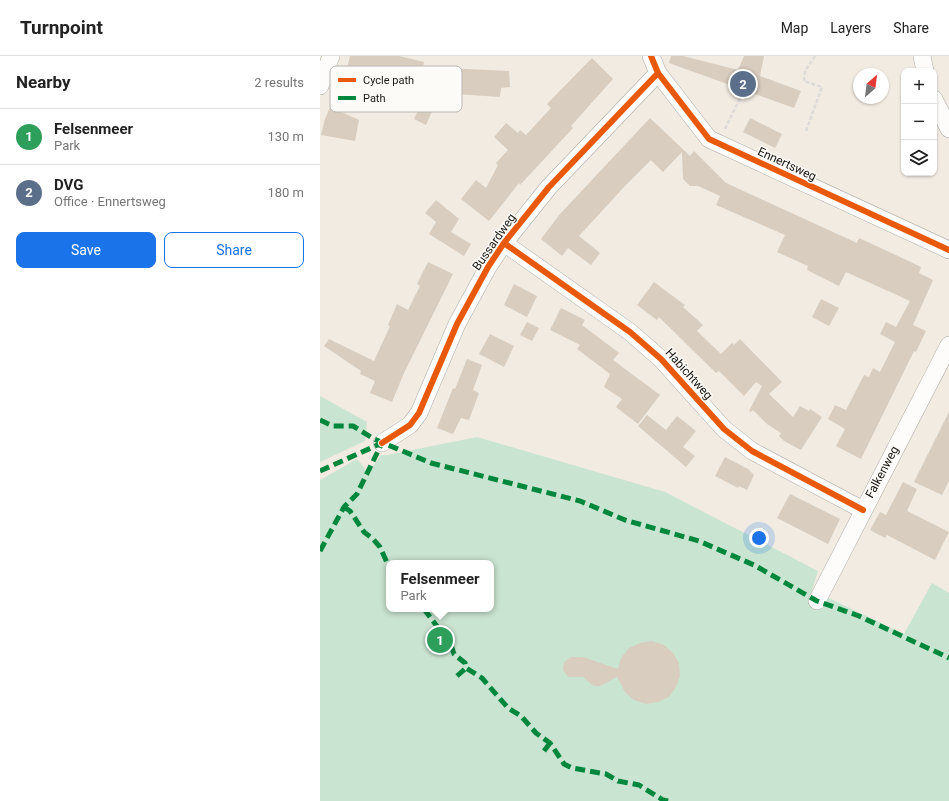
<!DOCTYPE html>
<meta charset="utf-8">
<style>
body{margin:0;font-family:Roboto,sans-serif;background:#f2f2f2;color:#222}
.controls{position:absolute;right:12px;top:12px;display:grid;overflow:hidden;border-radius:8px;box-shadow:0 1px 3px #0004}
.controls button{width:36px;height:36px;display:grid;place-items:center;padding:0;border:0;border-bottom:1px solid #e0e0e0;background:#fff;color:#222;font:20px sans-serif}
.compass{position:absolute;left:533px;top:12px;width:36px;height:36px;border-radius:50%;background:#fff;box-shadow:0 1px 3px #0004;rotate:28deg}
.you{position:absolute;left:439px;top:482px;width:14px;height:14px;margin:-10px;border:3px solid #fff;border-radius:50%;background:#1a73e8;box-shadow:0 0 0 6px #1a73e833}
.badge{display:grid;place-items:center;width:26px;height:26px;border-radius:50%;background:#1a73e8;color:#fff;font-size:13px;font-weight:700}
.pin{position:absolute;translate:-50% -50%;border:2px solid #fff;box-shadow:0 1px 4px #0006}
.popup{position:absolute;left:66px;top:504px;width:108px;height:52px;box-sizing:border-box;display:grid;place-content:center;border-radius:8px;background:#fff;filter:drop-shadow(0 1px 3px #0005);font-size:13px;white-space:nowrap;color:#767676}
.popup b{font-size:15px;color:#222}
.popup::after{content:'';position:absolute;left:50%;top:100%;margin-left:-8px;border:8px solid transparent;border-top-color:#fff}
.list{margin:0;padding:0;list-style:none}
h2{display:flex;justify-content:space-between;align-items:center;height:52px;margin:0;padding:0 16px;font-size:17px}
h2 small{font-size:13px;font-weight:400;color:#767676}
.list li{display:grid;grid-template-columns:26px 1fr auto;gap:12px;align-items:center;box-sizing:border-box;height:56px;padding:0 16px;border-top:1px solid #e0e0e0}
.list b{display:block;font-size:15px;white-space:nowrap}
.list p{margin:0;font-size:13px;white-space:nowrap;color:#767676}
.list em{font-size:13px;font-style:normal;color:#767676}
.actions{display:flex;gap:8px;padding:12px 16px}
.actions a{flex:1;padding:9px 0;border:1px solid #1a73e8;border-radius:8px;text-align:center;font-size:14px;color:#1a73e8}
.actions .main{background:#1a73e8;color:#fff}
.icon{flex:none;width:22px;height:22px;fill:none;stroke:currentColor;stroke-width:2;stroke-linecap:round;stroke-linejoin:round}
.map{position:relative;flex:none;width:629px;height:745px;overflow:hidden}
header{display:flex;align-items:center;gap:24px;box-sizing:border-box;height:56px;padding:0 20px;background:#fff;border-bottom:1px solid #e0e0e0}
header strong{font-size:19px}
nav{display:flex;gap:22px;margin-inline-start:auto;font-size:14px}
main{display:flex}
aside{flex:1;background:#fff}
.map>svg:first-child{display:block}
.green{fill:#c9e4d0;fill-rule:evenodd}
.building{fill:#d8cdbf}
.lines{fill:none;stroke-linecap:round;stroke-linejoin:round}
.minor-casing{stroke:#afaaa3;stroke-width:18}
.path{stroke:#dddbd9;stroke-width:2.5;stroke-dasharray:4 2;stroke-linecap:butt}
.minor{stroke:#fdfcfb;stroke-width:17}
.quiet{stroke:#00873e;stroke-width:5;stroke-dasharray:10 5;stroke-linecap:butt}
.cycleway-casing{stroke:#fdfbf8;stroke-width:8}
.cycleway{stroke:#e8590c;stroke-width:6}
.labels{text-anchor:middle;stroke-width:3;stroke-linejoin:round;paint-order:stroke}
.street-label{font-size:12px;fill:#1b1711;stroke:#fdfbf8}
.key{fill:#fdfbf8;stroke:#b9b7b3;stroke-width:1}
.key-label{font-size:11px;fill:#1b1711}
</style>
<header>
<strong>Turnpoint</strong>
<nav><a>Map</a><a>Layers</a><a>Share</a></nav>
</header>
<main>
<aside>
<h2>Nearby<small>2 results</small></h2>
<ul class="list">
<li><span class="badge" style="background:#2e9e5b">1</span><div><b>Felsenmeer</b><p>Park</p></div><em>130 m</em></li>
<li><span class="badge" style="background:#5c6f8a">2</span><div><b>DVG</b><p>Office · Ennertsweg</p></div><em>180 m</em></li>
</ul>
<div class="actions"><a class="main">Save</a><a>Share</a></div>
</aside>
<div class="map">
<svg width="629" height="745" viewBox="0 0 629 745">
<rect width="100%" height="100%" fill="#f2ebe2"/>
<path class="green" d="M 0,340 L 47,366 L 45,385 L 0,406 Z
M 157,381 L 345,436 L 498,515 L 492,534 L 584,578 L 612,527 L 629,537 L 629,745 L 0,745 L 0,424 L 37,403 L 47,415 L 54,409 L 61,399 L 67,399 ZM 69,507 L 171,507 L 171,553 L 69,553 Z"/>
<path class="building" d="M 30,0 L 79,0 L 104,6 L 103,11 L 189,15 L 190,31 L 181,32 L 180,41 L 120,37 L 106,69 L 94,63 L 108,32 L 71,22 L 72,13 L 65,29 L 26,18 Z
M 351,0 L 363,0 L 418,14 L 424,0 L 444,0 L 440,20 L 481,35 L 474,52 L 349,7 Z
M 272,2 L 293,23 L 251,70 L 253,72 L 200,129 L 199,127 L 169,165 L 141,143 L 156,124 L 166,132 L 178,109 L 176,107 L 188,94 L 174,81 L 186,67 L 198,77 L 200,74 L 206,79 L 231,52 L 227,48 Z
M 10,51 L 39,64 L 35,85 L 1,79 L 5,63 Z
M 330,62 L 370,100 L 374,95 L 406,127 L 537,187 L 539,182 L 578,200 L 601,211 L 599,217 L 613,224 L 593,269 L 606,275 L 596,296 L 594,295 L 541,403 L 516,390 L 525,373 L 508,363 L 515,349 L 526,354 L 544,319 L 549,321 L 553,312 L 560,316 L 575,286 L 560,278 L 566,266 L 576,271 L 590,245 L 526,216 L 519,230 L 487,214 L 488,210 L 457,196 L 465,179 L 396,149 L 400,140 L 378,130 L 370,130 L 363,123 L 362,96 L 343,116 L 331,104 L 304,131 L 259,180 L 280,197 L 271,209 L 248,192 L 242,200 L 221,183 L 240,158 Z
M 430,62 L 462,78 L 455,92 L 423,76 Z
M 116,144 L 139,163 L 131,176 L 151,188 L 144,200 L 109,178 L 116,166 L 105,157 Z
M 108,206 L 133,218 L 84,317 L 72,346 L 50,337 L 55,325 L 40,318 L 41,315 L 4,290 L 9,283 L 54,305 L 70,270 L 68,269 L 77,248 L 88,254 L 100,230 L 97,228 Z
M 334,226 L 365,249 L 363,251 L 383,269 L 377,275 L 401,298 L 412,287 L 414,289 L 420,283 L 462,326 L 449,338 L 473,361 L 480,350 L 489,355 L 490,353 L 502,361 L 481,394 L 464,385 L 459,380 L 461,377 L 447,368 L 433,354 L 431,356 L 429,355 L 442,330 L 436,326 L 424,340 L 399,315 L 396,317 L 339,261 L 337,264 L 317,249 Z
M 194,228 L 217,240 L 207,261 L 184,249 Z
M 501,243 L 519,252 L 509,270 L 492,261 Z
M 241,252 L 265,264 L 262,269 L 299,297 L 293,304 L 340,339 L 318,368 L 296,351 L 302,343 L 284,331 L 290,318 L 257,293 L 260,289 L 230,274 Z
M 207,266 L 219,272 L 212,285 L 200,279 Z
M 170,278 L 194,290 L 184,311 L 159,298 Z
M 147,303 L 162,309 L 153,334 L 159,337 L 149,364 L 141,362 L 133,378 L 117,372 L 133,332 L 135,333 Z
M 629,356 L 629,425 L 622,439 L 594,426 Z
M 327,359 L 346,374 L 357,360 L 376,375 L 363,391 L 375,400 L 366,411 L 318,370 Z
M 405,401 L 428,413 L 434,419 L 427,434 L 419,430 L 418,432 L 395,420 Z
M 583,426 L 597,433 L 587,455 L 629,476 L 615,504 L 567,479 L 565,482 L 550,474 L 560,456 L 566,459 Z
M 470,438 L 520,463 L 508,488 L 457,462 Z
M 332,585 L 344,589 L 353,597 L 359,607 L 360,620 L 356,631 L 349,641 L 338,646 L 326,648 L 314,644 L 305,636 L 297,621 L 280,630 L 275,630 L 271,628 L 263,621 L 248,621 L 243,614 L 244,606 L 251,601 L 263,601 L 298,613 L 301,602 L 309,592 L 320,587 Z"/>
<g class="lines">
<g class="minor-casing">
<path id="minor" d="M 331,0 L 338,17 L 389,83 L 629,194
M 602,0 L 605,15
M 0,30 L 11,0
M 614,43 L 629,73
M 184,187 L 310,276 L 341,303 L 404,373 L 432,395 L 543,454
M 62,387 L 90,369 L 99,357 L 137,268 L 168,211 L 184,187 L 229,131 L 338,17
M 497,545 L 629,289"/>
</g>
<path class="path" d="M 405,73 L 423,36
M 486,75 L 502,31 L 484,25 L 485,15 L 495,0"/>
<use href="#minor" class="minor"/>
<path class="quiet" d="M 0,364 L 13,370 L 33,370 L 54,383 L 111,407 L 260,445 L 305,464 L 379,485 L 434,509 L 497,545 L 539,560 L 629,602
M 0,415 L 62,387
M 24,451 L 30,455 L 44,476 L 53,483 L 60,491 L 69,511
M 0,495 L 24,451 L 37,438 L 62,387
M 104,553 L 131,589 L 134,598 L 145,607 L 146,612 L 162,622 L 188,652 L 201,660 L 216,677 L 230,687 L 244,708 L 252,712 L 286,718 L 298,725 L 319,729 L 343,744 L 349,745
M 137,620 L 146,612
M 224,695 L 230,687"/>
<g class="cycleway-casing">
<path id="cycleway" d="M 331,0 L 338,17 L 389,83 L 629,194
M 184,187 L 310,276 L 341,303 L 404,373 L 432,395 L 543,454
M 62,387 L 90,369 L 99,357 L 137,268 L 168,211 L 184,187 L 229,131 L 338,17"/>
</g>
<use href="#cycleway" class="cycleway"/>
</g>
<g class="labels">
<g class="street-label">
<text transform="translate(467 108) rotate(25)" y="4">Ennertsweg</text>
<text transform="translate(174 186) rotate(-55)" y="4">Bussardweg</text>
<text transform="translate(369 318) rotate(48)" y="4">Habichtweg</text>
<text transform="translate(562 416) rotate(-62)" y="4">Falkenweg</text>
</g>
</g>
<rect x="10" y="10" width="132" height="46" rx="6" class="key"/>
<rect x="18" y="22" width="18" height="4" fill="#e8590c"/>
<rect x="18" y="40" width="18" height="4" fill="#00873e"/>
<g class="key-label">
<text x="43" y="28">Cycle path</text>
<text x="43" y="46">Path</text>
</g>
</svg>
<div class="controls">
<button>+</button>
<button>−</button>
<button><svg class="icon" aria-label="layers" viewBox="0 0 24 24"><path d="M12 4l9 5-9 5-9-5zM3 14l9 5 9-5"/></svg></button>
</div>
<svg class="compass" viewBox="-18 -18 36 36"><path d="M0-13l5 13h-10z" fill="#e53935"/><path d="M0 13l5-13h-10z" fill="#767676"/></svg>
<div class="you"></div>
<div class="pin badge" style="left:120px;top:584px;background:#2e9e5b">1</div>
<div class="popup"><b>Felsenmeer</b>Park</div>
<div class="pin badge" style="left:423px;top:28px;background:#5c6f8a">2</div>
</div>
</main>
